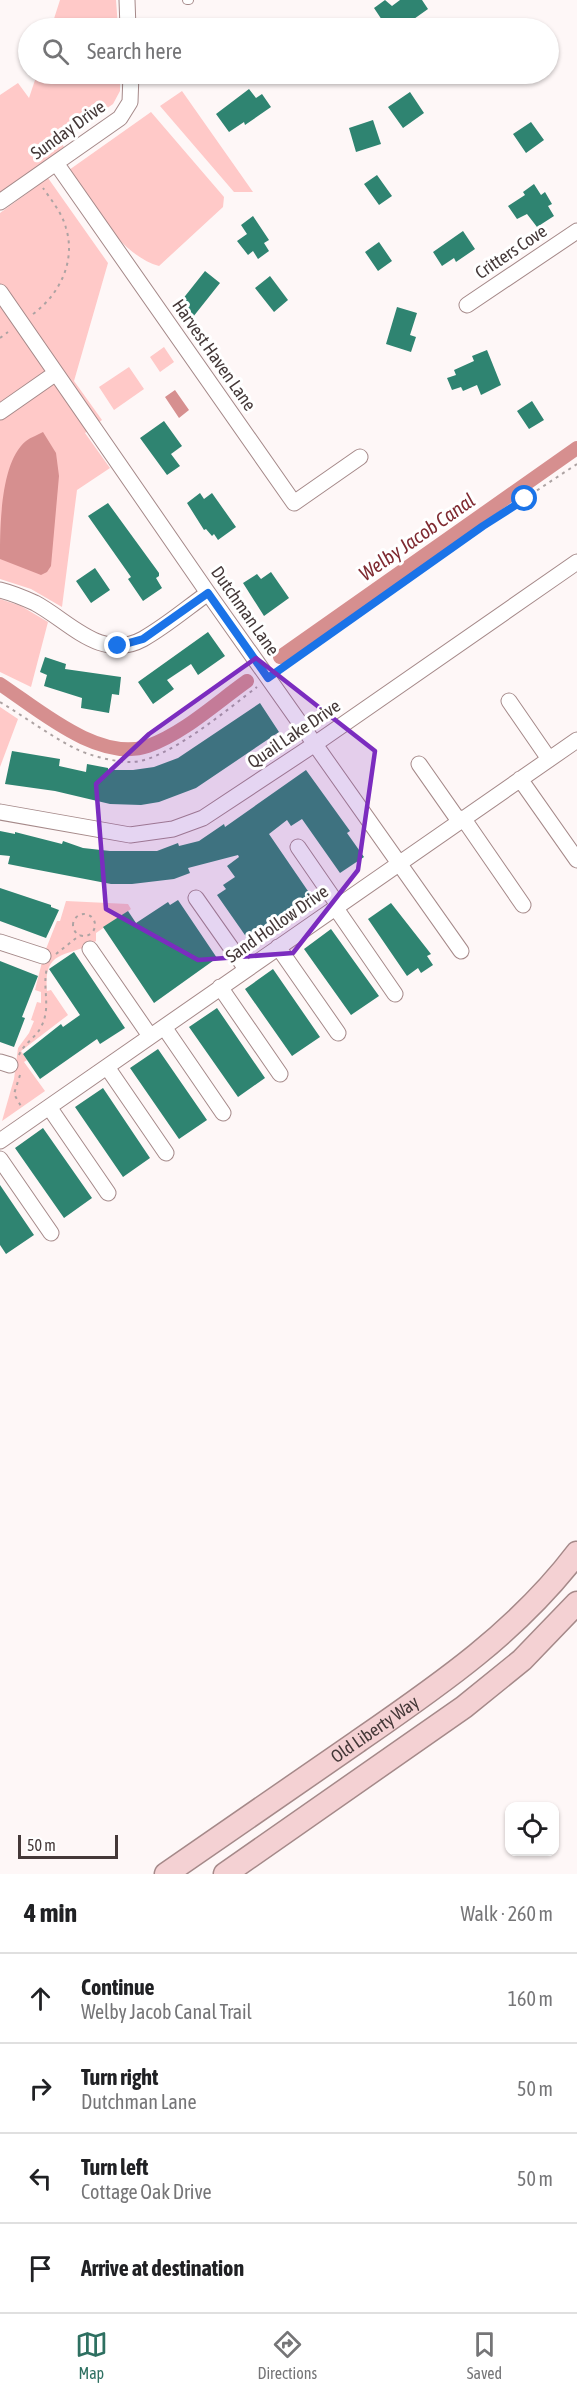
<!DOCTYPE html>
<meta charset="utf-8">
<style>
body{margin:0;font-family:"Asap Condensed",sans-serif;background:#f2f2f2;color:#202124}
.controls{position:absolute;right:18px;bottom:18px;display:grid;overflow:hidden;border-radius:12px;box-shadow:0 2px 4px #0004}
.controls button{width:54px;height:54px;display:grid;place-items:center;padding:0;border:0;border-bottom:2px solid #e0e0e0;background:#fff;color:#202124;font:30px sans-serif}
.scale{position:absolute;left:18px;bottom:15px;width:100px;box-sizing:border-box;padding-left:6px;border:3px solid #443838;border-top:0;font-size:16px;line-height:21px;white-space:nowrap;color:#443838;-webkit-text-stroke:4px #fff;paint-order:stroke}
.stop{position:absolute;width:18px;height:18px;margin:-14px;border:4px solid #1a73e8;border-radius:50%;background:#fff}
.stop.end{background:#1a73e8;border-color:#fff;box-shadow:0 2px 6px #0008}
.list{margin:0;padding:0;list-style:none}
h2{display:flex;justify-content:space-between;align-items:center;height:78px;margin:0;padding:0 24px;font-size:26px}
h2 small{font-size:20px;font-weight:400;color:#757577}
.list li{display:grid;grid-template-columns:39px 1fr auto;gap:18px;align-items:center;box-sizing:border-box;height:90px;padding:0 24px;border-top:2px solid #e0e0e0}
.list b{display:block;font-size:22px;white-space:nowrap}
.list p{margin:0;font-size:20px;white-space:nowrap;color:#757577}
.list em{font-size:20px;font-style:normal;color:#757577}
.icon{flex:none;width:33px;height:33px;fill:none;stroke:currentColor;stroke-width:2;stroke-linecap:round;stroke-linejoin:round}
.map{position:relative;flex:none;width:577px;height:1874px;overflow:hidden}
.search{position:absolute;background:#fff;box-shadow:0 2px 4px #0004;left:18px;right:18px;top:18px;height:66px;display:flex;align-items:center;gap:15px;box-sizing:border-box;padding:0 21px;border-radius:33px;color:#757577;font-size:22px}
.sheet{height:438px;background:#fff}
nav{display:flex;justify-content:space-around;align-items:center;box-sizing:border-box;height:84px;border-top:2px solid #e0e0e0;background:#fff;font-size:16px;color:#757577}
nav a{display:grid;justify-items:center;gap:3px}
nav .on{color:#2e7061}
.map>svg:first-child{display:block}
.green{fill:#ffc9c8}
.water{fill:#d68f8f}
.lines{fill:none;stroke-linecap:round;stroke-linejoin:round}
.canal{stroke:#d68f8f;stroke-width:14}
.building{fill:#2f8471}
.lane-casing{stroke:#a58989;stroke-width:10}
.street-casing{stroke:#a58989;stroke-width:17}
.secondary-casing{stroke:#a58989;stroke-width:25}
.path{stroke:#ada3a3;stroke-width:2;stroke-dasharray:3 4.5;stroke-linecap:butt}
.lane{stroke:#fff;stroke-width:8}
.street{stroke:#fff;stroke-width:15}
.secondary{stroke:#f4d1d3;stroke-width:22}
.route{stroke:#1a73e8;stroke-width:8}
.marked{fill:#7b2cbf;fill-opacity:0.2;stroke:#7b2cbf;stroke-width:4.5;stroke-linejoin:round}
.labels{text-anchor:middle;stroke-width:6;stroke-linejoin:round;paint-order:stroke}
.street-label{font-size:18px;fill:#443838;stroke:#fff}
.water-label{font-size:20px;font-style:italic;fill:#7f2a31;stroke:#fff}
</style>
<div class="map">
<svg width="577" height="1874" viewBox="0 0 577 1874">
<rect width="100%" height="100%" fill="#fef7f7"/>
<path class="green" d="M 60,0 L 116,0 L 118,28 L 51,28 Z
M 37,74 L 120,74 L 120,91 L 113,104 L 60,141 L 64,147 L 0,195 L 0,95 L 18,83 L 29,98 Z
M 182,91 L 253,192 L 234,192 L 160,106 Z
M 151,112 L 224,197 L 223,207 L 159,266 C 119,255 92,202 69,170 Z
M 48,178 L 108,263 L 74,381 L 102,420 L 85,433 L 110,468 L 77,490 L 62,607 L 31,589 L 0,579 L 0,213 Z
M 164,347 L 174,362 L 160,372 L 150,357 Z
M 129,367 L 144,389 L 114,410 L 99,387 Z
M 0,599 L 21,606 L 48,622 L 31,687 L 0,672 Z
M 0,707 L 18,719 L 0,767 Z
M 66,901 L 128,904 L 131,909 L 96,933 L 96,941 C 68,959 43,947 47,991 L 51,990 L 68,1015 L 21,1051 L 27,1060 L 24,1062 L 45,1091 L 2,1121 L 14,1079 L 18,1048 L 29,1033 L 34,1021 L 31,1020 L 37,1002 L 41,1003 L 41,992 L 35,990 L 44,954 L 57,921 L 60,921 Z"/>
<path class="water" d="M 175,390 L 189,410 L 179,418 L 165,397 Z
M 43,432 L 56,453 L 59,476 L 51,566 L 47,572 L 41,575 L 0,559 C 0,528 0,462 26,441 C 31,437 38,435 43,432 Z"/>
<g class="lines">
<path class="canal" d="M 280,657 L 577,448
M 0,684 C 38,709 99,763 148,746 C 184,733 216,703 247,681"/>
</g>
<path class="building" d="M 385,0 L 392,6 L 400,0 L 422,0 L 428,9 L 404,26 L 401,22 L 391,28 L 370,28 L 382,20 L 374,8 Z
M 249,89 L 256,98 L 262,94 L 271,107 L 245,125 L 244,122 L 229,132 L 216,114 Z
M 410,92 L 424,113 L 403,128 L 388,107 Z
M 373,120 L 381,144 L 356,152 L 349,128 Z
M 531,122 L 544,140 L 526,153 L 513,134 Z
M 377,175 L 392,196 L 379,205 L 364,184 Z
M 534,184 L 541,195 L 545,192 L 552,204 L 548,206 L 554,216 L 537,227 L 527,214 L 517,219 L 508,206 L 525,195 L 523,192 Z
M 253,216 L 269,240 L 264,243 L 269,251 L 258,259 L 253,251 L 248,255 L 237,241 L 247,234 L 241,225 Z
M 463,231 L 475,249 L 456,262 L 454,258 L 442,266 L 433,252 Z
M 379,242 L 392,261 L 378,271 L 365,252 Z
M 205,271 L 220,283 L 193,317 L 178,305 Z
M 270,276 L 288,300 L 274,312 L 255,288 Z
M 397,307 L 417,313 L 410,335 L 416,337 L 411,352 L 386,344 Z
M 487,350 L 501,385 L 481,395 L 477,385 L 463,391 L 461,387 L 452,390 L 447,378 L 456,375 L 454,370 L 474,361 L 472,356 Z
M 532,401 L 544,420 L 529,429 L 517,411 Z
M 164,421 L 182,446 L 171,454 L 180,466 L 167,475 L 140,438 Z
M 200,493 L 204,499 L 212,493 L 236,527 L 218,540 L 214,534 L 212,536 L 206,529 L 204,530 L 187,503 Z
M 108,503 L 159,573 L 159,576 L 156,578 L 162,588 L 143,601 L 128,579 L 131,577 L 88,516 Z
M 95,568 L 110,590 L 91,603 L 76,581 Z
M 271,572 L 289,598 L 264,616 L 243,583 L 257,574 L 261,579 Z
M 208,632 L 225,656 L 198,675 L 191,664 L 167,680 L 174,689 L 153,704 L 138,682 Z
M 45,657 L 66,664 L 65,669 L 121,677 L 119,695 L 112,694 L 109,713 L 81,708 L 82,698 L 44,686 L 47,675 L 40,672 Z
M 260,703 L 279,732 L 196,788 L 159,802 L 141,805 L 110,804 L 55,791 L 5,784 L 12,751 L 60,759 L 59,766 L 86,772 L 87,764 L 108,768 L 108,770 L 133,770 L 154,767 L 178,758 Z
M 306,770 L 350,831 L 347,833 L 364,857 L 340,873 L 302,819 L 291,826 L 287,820 L 269,834 L 310,894 L 247,938 L 217,895 L 226,889 L 223,885 L 235,877 L 227,866 L 239,857 L 238,855 L 188,868 L 190,873 L 174,879 L 132,884 L 111,884 L 28,868 L 8,864 L 10,856 L 0,855 L 0,831 L 15,834 L 15,832 L 62,844 L 63,841 L 83,848 L 110,851 L 157,851 L 178,843 L 179,846 L 199,841 L 224,824 L 225,827 Z
M 0,888 L 51,905 L 51,907 L 59,910 L 46,938 L 0,921 Z
M 178,900 L 217,958 L 154,1003 L 103,927 L 128,911 L 136,923 L 168,902 L 170,905 Z
M 391,903 L 431,954 L 427,956 L 433,965 L 421,973 L 418,968 L 407,976 L 368,919 Z
M 331,929 L 379,996 L 351,1015 L 304,949 Z
M 74,952 L 125,1028 L 100,1044 L 97,1039 L 40,1079 L 23,1054 L 61,1024 L 63,1027 L 80,1015 L 49,969 Z
M 0,961 L 38,976 L 22,1017 L 25,1018 L 14,1047 L 0,1042 Z
M 273,969 L 320,1037 L 292,1056 L 245,989 Z
M 217,1008 L 265,1078 L 238,1097 L 189,1027 Z
M 158,1049 L 207,1120 L 179,1139 L 130,1068 Z
M 103,1088 L 150,1158 L 123,1177 L 75,1107 Z
M 43,1128 L 92,1198 L 64,1218 L 15,1148 Z
M 0,1185 L 34,1235 L 6,1254 L 0,1245 Z"/>
<g class="lines">
<g class="lane-casing">
<path id="lane" d="M 187,0 L 189,0"/>
</g>
<g class="street-casing">
<path id="street" d="M 127,0 L 128,28
M 56,163 L 294,503 L 360,457
M 0,202 L 120,118 L 130,102 L 131,74
M 0,292 L 208,593 L 461,951
M 467,305 L 577,231
M 0,412 L 56,373
M 0,590 C 12,593 24,598 35,603 C 69,621 101,662 143,639 C 166,626 187,608 208,593
M 509,701 L 549,759
M 419,764 L 459,821
M 520,779 L 577,860
M 0,812 L 130,835 L 173,829 L 203,818 L 315,744 L 577,562
M 463,818 L 523,905
M 298,847 L 338,905
M 196,898 L 246,969
M 335,907 L 395,994
M 0,942 L 43,956
M 278,947 L 338,1033
M 90,949 L 150,1036
M 220,987 L 280,1074
M 164,1027 L 223,1113
M 0,1062 L 10,1065
M 107,1067 L 166,1153
M 49,1107 L 108,1193
M 0,1141 L 577,740
M 0,1159 L 51,1233"/>
</g>
<g class="secondary-casing">
<g id="secondary">
<path id="s1" d="M 166,1874 C 229,1830 293,1786 357,1742 C 438,1686 517,1632 577,1553"/>
<path d="M 225,1874 L 464,1707 L 522,1660 L 577,1603"/>
</g>
</g>
<path class="path" d="M 33,314 C 60,294 76,261 66,228 C 62,213 52,201 43,188
M 0,338 L 8,332
M 279,671 L 483,526 L 577,464
M 0,702 C 25,717 49,735 74,748 C 90,756 114,762 132,762 C 167,761 229,708 257,687
M73 925a11 11 0 1 1 22 0a11 11 0 1 1-22 0Z
M 56,954 L 80,935
M 19,1055 C 24,1043 37,1037 42,1025 C 51,1006 42,988 47,968
M 20,1075 L 14,1094 L 22,1108"/>
<use href="#lane" class="lane"/>
<use href="#street" class="street"/>
<use href="#secondary" class="secondary"/>
</g>
<g class="lines">
<path class="route" d="M 118,646 L 143,639 L 208,593 L 268,678 L 483,526 L 525,499"/>
</g>
<path class="marked" d="M 256,658 L 375,751 L 358,870 L 293,953 L 198,960 L 106,909 L 96,784 L 149,734 Z"/>
<g class="labels">
<g class="street-label">
<text transform="translate(68 130) rotate(-36)" y="6">Sunday Drive</text>
<text transform="translate(511 252) rotate(-34)" y="6">Critters Cove</text>
<text transform="translate(214 355) rotate(55)" y="6">Harvest Haven Lane</text>
<text transform="translate(245 611) rotate(55)" y="6">Dutchman Lane</text>
<text transform="translate(294 734) rotate(-34)" y="6">Quail Lake Drive</text>
<text transform="translate(277 924) rotate(-35)" y="6">Sand Hollow Drive</text>
<text dy="6" stroke="none"><textPath href="#s1" startOffset="254">Old Liberty Way</textPath></text>
</g>
<g class="water-label">
<text transform="translate(417 537) rotate(-35)" y="7">Welby Jacob Canal</text>
</g>
</g>
</svg>
<div class="controls">
<button><svg class="icon" aria-label="locate" viewBox="0 0 24 24"><circle cx="12" cy="12" r="6"/><path d="M12 2v4M12 18v4M2 12h4M18 12h4"/></svg></button>
</div>
<div class="scale">50 m</div>
<div class="stop" style="left:525px;top:499px"></div>
<div class="stop end" style="left:118px;top:646px"></div>
<div class="search"><svg class="icon" aria-label="search" viewBox="0 0 24 24"><circle cx="10" cy="10" r="6"/><path d="M15 15l6 6"/></svg>Search here</div>
</div>
<section class="sheet">
<h2>4 min<small>Walk · 260 m</small></h2>
<ul class="list">
<li><svg class="icon" aria-label="ahead" viewBox="0 0 24 24"><path d="M12 20V5M6 11l6-6 6 6"/></svg><div><b>Continue</b><p>Welby Jacob Canal Trail</p></div><em>160 m</em></li>
<li><svg class="icon" aria-label="right" viewBox="0 0 24 24"><path d="M7 20v-9h11M14 6l5 5-5 5"/></svg><div><b>Turn right</b><p>Dutchman Lane</p></div><em>50 m</em></li>
<li><svg class="icon" aria-label="left" viewBox="0 0 24 24"><path d="M17 20v-9H6M10 6l-5 5 5 5"/></svg><div><b>Turn left</b><p>Cottage Oak Drive</p></div><em>50 m</em></li>
<li><svg class="icon" aria-label="arrive" viewBox="0 0 24 24"><path d="M6 21V4h12l-3 4 3 4H6"/></svg><div><b>Arrive at destination</b></div></li>
</ul>
</section>
<nav>
<a class="on"><svg class="icon" aria-label="map" viewBox="0 0 24 24"><path d="M3 6l6-2 6 2 6-2v14l-6 2-6-2-6 2zM9 4v14M15 6v14"/></svg>Map</a>
<a><svg class="icon" aria-label="directions" viewBox="0 0 24 24"><path d="M12 3l9 9-9 9-9-9zM9 14v-3h6M13 9l2 2-2 2"/></svg>Directions</a>
<a><svg class="icon" aria-label="saved" viewBox="0 0 24 24"><path d="M7 4h10v16l-5-4-5 4z"/></svg>Saved</a>
</nav>
